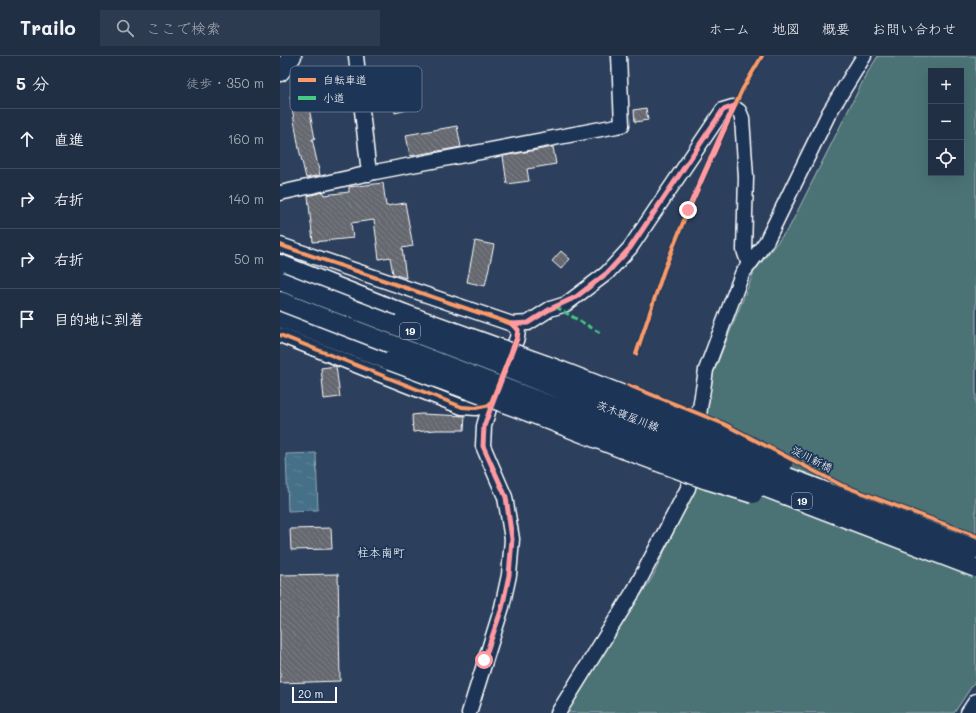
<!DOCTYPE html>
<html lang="ja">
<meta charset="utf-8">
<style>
body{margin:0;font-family:Mali,"Klee One",sans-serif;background:#2d3b50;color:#f1f3f6}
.controls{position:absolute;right:12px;top:12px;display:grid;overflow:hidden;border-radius:0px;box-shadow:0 4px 16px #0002}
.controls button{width:36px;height:36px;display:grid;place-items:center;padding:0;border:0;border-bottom:1px solid #3e4a5e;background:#212f45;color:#f1f3f6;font:20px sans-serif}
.scale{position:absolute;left:12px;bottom:10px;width:45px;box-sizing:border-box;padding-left:4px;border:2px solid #fff;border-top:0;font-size:11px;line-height:14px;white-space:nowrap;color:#fff;-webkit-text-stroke:3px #1d3557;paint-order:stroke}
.stop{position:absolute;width:12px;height:12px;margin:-9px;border:3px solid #ff9aa2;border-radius:50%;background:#fff}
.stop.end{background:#ff9aa2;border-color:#fff;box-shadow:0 1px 4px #0008}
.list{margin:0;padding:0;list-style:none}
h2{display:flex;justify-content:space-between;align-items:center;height:52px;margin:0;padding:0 16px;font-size:17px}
h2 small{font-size:13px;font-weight:400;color:#a2a9b3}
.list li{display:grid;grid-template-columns:26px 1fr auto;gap:12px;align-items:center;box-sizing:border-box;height:60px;padding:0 16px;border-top:1px solid #3e4a5e}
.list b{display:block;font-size:15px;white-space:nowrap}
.list em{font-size:13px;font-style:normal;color:#a2a9b3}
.icon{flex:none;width:22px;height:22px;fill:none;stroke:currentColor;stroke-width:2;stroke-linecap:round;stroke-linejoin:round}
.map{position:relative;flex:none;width:696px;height:657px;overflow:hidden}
header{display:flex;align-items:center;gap:24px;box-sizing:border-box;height:56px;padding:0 20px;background:#212f45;border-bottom:1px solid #3e4a5e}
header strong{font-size:19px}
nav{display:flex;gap:22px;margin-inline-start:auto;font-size:14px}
.search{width:280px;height:36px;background:#2d3b50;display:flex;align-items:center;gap:10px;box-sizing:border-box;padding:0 14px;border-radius:0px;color:#a2a9b3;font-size:15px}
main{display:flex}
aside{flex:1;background:#212f45}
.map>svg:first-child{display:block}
.grass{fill:#4c7376;stroke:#a6b9ba;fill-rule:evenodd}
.water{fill:url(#water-ripples);stroke:#8fa9b7}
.building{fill:url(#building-back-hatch);stroke:#fff}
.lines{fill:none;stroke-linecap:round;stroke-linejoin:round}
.minor-casing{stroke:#fff;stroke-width:17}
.major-casing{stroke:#fff;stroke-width:21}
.minor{stroke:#1d3557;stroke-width:14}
.major{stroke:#1d3557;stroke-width:18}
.major-bridge-casing{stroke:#fff;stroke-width:21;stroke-linecap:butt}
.major-bridge{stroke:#1d3557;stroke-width:18}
.quiet{stroke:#46c982;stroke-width:3;stroke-dasharray:6 3;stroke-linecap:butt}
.cycleway-casing{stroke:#1d3557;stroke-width:6}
.cycleway{stroke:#fa9b69;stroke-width:4}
.route{stroke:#ff9aa2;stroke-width:5}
.labels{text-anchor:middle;stroke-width:3.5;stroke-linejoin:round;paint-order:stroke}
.shield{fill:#1d3557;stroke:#bbc2cd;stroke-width:1}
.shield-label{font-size:10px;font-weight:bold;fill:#fff}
.street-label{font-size:11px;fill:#fff;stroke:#1d3557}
.neighbourhood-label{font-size:12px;fill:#fff;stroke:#1d3557}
.key{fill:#1d3557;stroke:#617289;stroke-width:1}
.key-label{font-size:11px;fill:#fff}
</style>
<header>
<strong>Trailo</strong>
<div class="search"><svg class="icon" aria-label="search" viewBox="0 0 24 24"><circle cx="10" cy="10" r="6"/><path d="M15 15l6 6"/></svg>ここで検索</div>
<nav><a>ホーム</a><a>地図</a><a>概要</a><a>お問い合わせ</a></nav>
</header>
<main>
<aside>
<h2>5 分<small>徒歩 · 350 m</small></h2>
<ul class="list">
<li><svg class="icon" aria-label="ahead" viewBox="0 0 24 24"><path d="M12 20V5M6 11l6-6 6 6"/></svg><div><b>直進</b></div><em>160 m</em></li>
<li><svg class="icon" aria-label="right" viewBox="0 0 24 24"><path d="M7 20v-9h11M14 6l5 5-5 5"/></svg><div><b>右折</b></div><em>140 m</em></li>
<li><svg class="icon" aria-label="right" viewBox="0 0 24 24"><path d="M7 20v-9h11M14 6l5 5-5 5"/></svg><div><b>右折</b></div><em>50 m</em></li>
<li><svg class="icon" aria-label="arrive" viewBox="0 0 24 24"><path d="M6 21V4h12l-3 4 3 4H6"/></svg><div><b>目的地に到着</b></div></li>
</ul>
</aside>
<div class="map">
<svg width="696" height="657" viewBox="0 0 696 657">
<defs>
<pattern id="water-ripples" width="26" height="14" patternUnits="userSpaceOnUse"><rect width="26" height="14" fill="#446f87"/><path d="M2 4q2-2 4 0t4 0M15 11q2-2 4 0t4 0" fill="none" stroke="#608599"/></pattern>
<pattern id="building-back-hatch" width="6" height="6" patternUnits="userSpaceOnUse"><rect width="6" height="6" fill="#666870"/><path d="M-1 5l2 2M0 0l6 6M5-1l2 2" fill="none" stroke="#7d7f85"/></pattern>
</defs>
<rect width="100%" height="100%" fill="#2c3f5c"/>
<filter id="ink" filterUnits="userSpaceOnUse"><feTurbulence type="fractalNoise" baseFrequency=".025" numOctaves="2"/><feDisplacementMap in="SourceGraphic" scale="8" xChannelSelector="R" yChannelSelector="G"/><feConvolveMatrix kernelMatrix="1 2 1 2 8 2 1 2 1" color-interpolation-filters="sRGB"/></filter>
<g filter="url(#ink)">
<path class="grass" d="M 598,0 L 696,0 L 696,624 L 674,657 L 285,657 L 372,522 L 412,437 L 432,320 L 474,216 L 510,170 L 586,19 ZM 651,15 L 681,15 L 681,117 L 651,117 Z"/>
<path class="water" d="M 36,397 L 38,454 L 8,455 L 6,398 Z"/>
<path class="building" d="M 26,36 L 35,83 L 32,83 L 40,119 L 26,122 L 19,93 L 10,40 Z
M 125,43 L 127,54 L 115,57 L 113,45 Z
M 366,52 L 368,64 L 355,66 L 354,54 Z
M 177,70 L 181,91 L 130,100 L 126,79 Z
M 273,91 L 276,108 L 247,113 L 249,125 L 227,128 L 223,100 Z
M 103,127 L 106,150 L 125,147 L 133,190 L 122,192 L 126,222 L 113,218 L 110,201 L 99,203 L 94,164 L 71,167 L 73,182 L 33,186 L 28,140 L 43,136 L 44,139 L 69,136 L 69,131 Z
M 195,185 L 214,189 L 205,230 L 187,226 Z
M 281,195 L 290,203 L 281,213 L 272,205 Z
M 56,310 L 60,341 L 44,343 L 41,312 Z
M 141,358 L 185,360 L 184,374 L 156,374 L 133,376 L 132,359 Z
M 51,472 L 52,493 L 11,494 L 10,473 Z
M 58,518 L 60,625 L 0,627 L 0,519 Z"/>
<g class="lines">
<g class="minor-casing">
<path id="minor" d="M 76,0 L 89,118
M 0,137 L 95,116 L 342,69 L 339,0
M 0,189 L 232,268 L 238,274 L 237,282 L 228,304
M 232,268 L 248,267 L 270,253 L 286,248 L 327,217 L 350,192 L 443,54 L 453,51 L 459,55 L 462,62 L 466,121 L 464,194 L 469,209
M 0,279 L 182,351 L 196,352 L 210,349 L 215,337
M 416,378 L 426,314 L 462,218 L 486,186 L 549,57 L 584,0
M 189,657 L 222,551 L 229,519 L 232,483 L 225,441 L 203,390 L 204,370 L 210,349
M 278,657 L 355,533 L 408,432 L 411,409
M 688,657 L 696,645"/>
</g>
<g class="major-casing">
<path id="major" d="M 0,16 L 12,0
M 0,208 L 125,258
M 0,262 L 110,305
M 266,309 L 359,345
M 261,326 L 353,362
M 254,343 L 348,379
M 251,357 L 343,393"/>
</g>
<use href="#minor" class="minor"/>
<use href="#major" class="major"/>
<g class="major-bridge-casing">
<path id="major-bridge" d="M 0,225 L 261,326
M 0,245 L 254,343
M 125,258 L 266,309
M 110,305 L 251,357
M 359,345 L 446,380 L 503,408
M 353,362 L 696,493
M 348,379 L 696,512
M 343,393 L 427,424 L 473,438"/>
</g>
<use href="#major-bridge" class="major-bridge"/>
<path class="quiet" d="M 276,251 L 322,278"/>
<g class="cycleway-casing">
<path id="cycleway" d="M 0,189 L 232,268 L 238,274 L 237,282 L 210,349 L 196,352 L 182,351 L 0,279
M 356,298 L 384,214 L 408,154 L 462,34 L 482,0
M 348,329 L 444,368 L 561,429 L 696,480"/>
</g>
<use href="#cycleway" class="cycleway"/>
</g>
</g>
<g class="lines" filter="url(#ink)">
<path class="route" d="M 204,604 L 222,552 L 229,519 L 232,483 L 226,441 L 203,390 L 204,370 L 237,282 L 238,274 L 232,268 L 248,267 L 270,253 L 296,241 L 327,217 L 350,192 L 443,54 L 454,50 L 408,154"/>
</g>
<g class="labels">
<g class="shield">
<rect x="120" y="267" width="20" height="16" rx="3"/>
<rect x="512" y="437" width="20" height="16" rx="3"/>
</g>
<g class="shield-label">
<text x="130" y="279">19</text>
<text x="522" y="449">19</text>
</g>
<g class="street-label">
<text transform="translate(348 360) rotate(21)" y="4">茨木寝屋川線</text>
<text transform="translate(532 403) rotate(27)" y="4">淀川新橋</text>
</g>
<g class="neighbourhood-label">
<text x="101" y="501">柱本南町</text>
</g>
</g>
<rect x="10" y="10" width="132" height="46" rx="6" class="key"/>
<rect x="18" y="22" width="18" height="4" fill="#fa9b69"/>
<rect x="18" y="40" width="18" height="4" fill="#46c982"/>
<g class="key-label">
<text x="43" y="28">自転車道</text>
<text x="43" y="46">小道</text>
</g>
</svg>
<div class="controls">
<button>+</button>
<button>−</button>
<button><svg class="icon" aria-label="locate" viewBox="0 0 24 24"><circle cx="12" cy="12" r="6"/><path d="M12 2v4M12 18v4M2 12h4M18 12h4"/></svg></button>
</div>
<div class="scale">20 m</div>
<div class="stop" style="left:204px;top:604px"></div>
<div class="stop end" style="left:408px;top:154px"></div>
</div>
</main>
